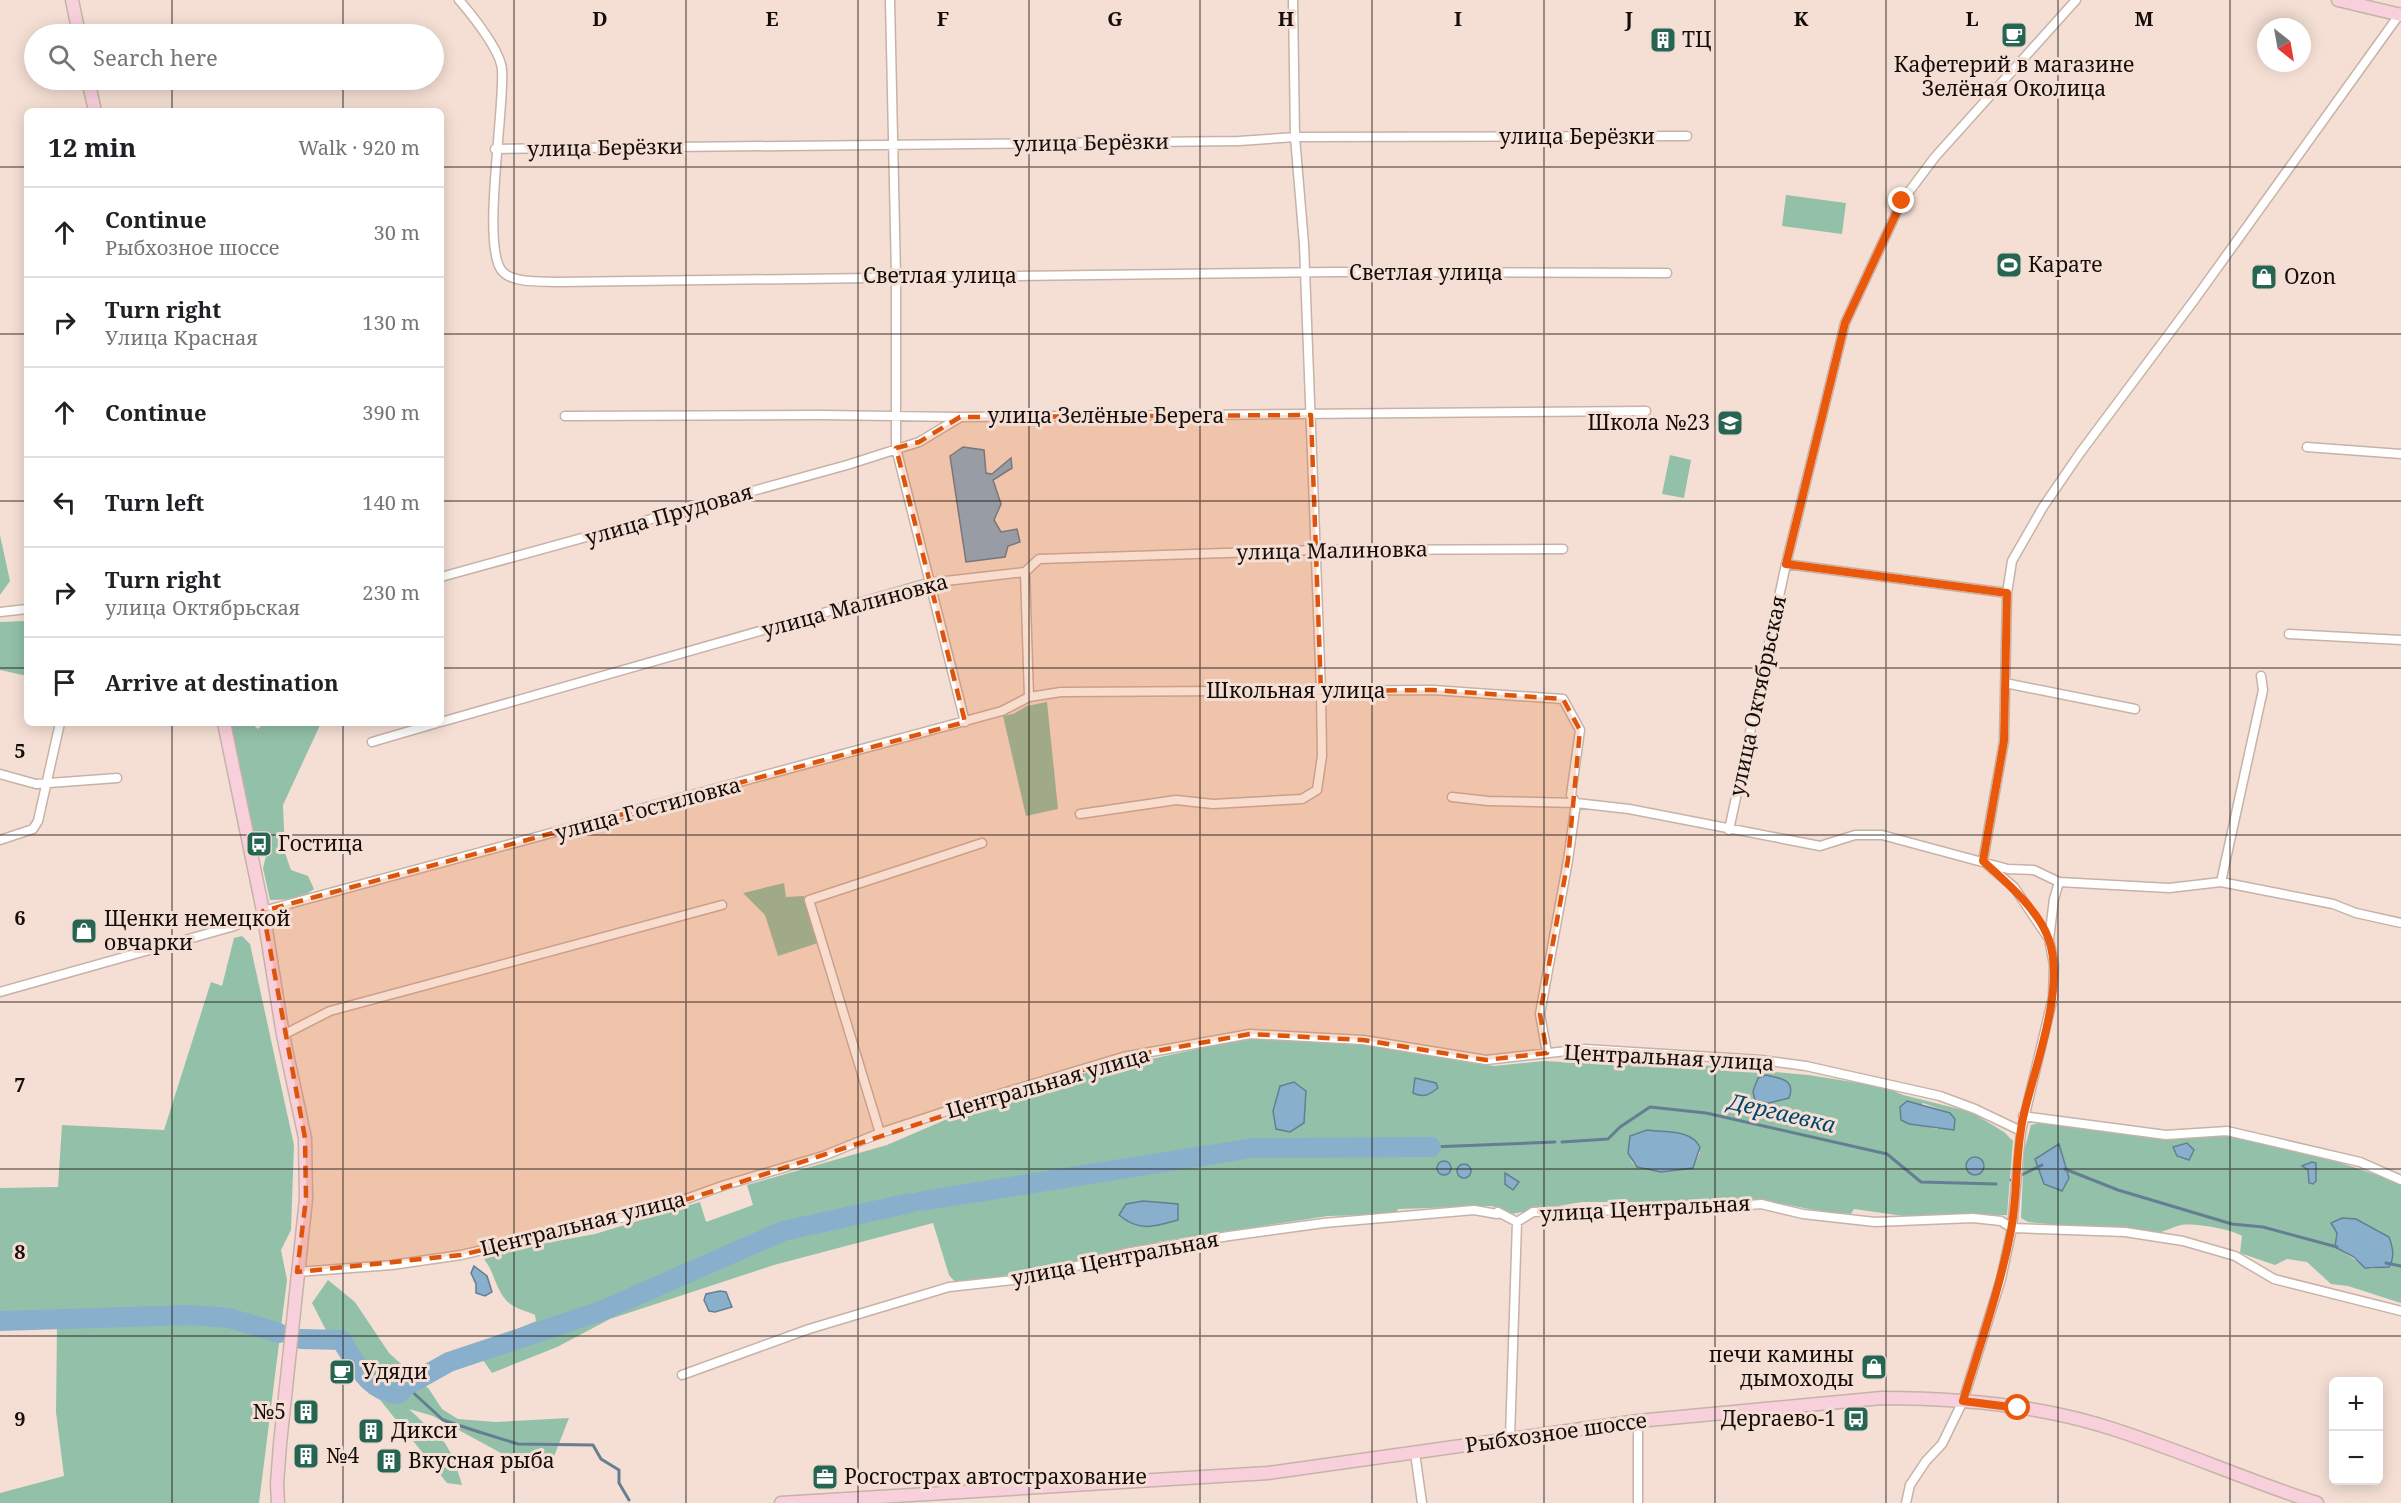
<!DOCTYPE html>
<meta charset="utf-8">
<style>
body{margin:0;font-family:"Noto Serif",serif;background:#f2f2f2;color:#202124}
.controls{position:absolute;right:18px;bottom:18px;display:grid;overflow:hidden;border-radius:9px;box-shadow:0 3px 15px #0003}
.controls button{width:54px;height:54px;display:grid;place-items:center;padding:0;border:0;border-bottom:2px solid #e0e0e0;background:#fff;color:#202124;font:30px sans-serif}
.compass{position:absolute;left:2257px;top:18px;width:54px;height:54px;border-radius:50%;background:#fff;box-shadow:0 3px 15px #0003;rotate:149deg}
.stop{position:absolute;width:18px;height:18px;margin:-14px;border:4px solid #ea580c;border-radius:50%;background:#fff}
.stop.end{background:#ea580c;border-color:#fff;box-shadow:0 2px 6px #0008}
.list{margin:0;padding:0;list-style:none}
h2{display:flex;justify-content:space-between;align-items:center;height:78px;margin:0;padding:0 24px;font-size:26px}
h2 small{font-size:20px;font-weight:400;color:#757577}
.list li{display:grid;grid-template-columns:39px 1fr auto;gap:18px;align-items:center;box-sizing:border-box;height:90px;padding:0 24px;border-top:2px solid #e0e0e0}
.list b{display:block;font-size:22px;white-space:nowrap}
.list p{margin:0;font-size:20px;white-space:nowrap;color:#757577}
.list em{font-size:20px;font-style:normal;color:#757577}
.icon{flex:none;width:33px;height:33px;fill:none;stroke:currentColor;stroke-width:2;stroke-linecap:round;stroke-linejoin:round}
.map{position:relative;flex:none;width:2401px;height:1503px;overflow:hidden}
.search{position:absolute;background:#fff;box-shadow:0 3px 15px #0003;left:24px;top:24px;width:420px;height:66px;display:flex;align-items:center;gap:15px;box-sizing:border-box;padding:0 21px;border-radius:33px;color:#757577;font-size:22px}
.panel{position:absolute;background:#fff;box-shadow:0 3px 15px #0003;left:24px;top:108px;width:420px;height:618px;border-radius:9px}
.map>svg:first-child{display:block}
.green{fill:#92c0a9;fill-rule:evenodd}
.water{fill:#88afcc;stroke:#657e92;stroke-width:1.5}
.lines{fill:none;stroke-linecap:round;stroke-linejoin:round}
.stream{stroke:#657e92;stroke-width:3}
.river{stroke:#88afcc;stroke-width:20}
.street-casing{stroke:#c7b2a8;stroke-width:11}
.secondary-casing{stroke:#c7b2a8;stroke-width:15}
.street{stroke:#fff;stroke-width:8}
.secondary{stroke:#f8d0db;stroke-width:12}
.route{stroke:#ea580c;stroke-width:8}
.marked{fill:#dd550c;fill-opacity:0.2;stroke:#dd550c;stroke-width:4.5;stroke-dasharray:12 8;stroke-linejoin:round}
.grid{fill:none;stroke:#140d0a;stroke-width:1.5;stroke-opacity:0.55}
.labels{text-anchor:middle;stroke-width:6;stroke-linejoin:round;paint-order:stroke}
.poi-label{font-size:21px;fill:#140d0a;stroke:#f5dfd4;text-anchor:start}
.street-label{font-size:21px;fill:#140d0a;stroke:#f5dfd4}
.water-label{font-size:22px;font-style:italic;fill:#00476e;stroke:#f5dfd4}
.grid-label{font-size:20px;text-anchor:middle;font-weight:bold;fill:#140d0a;stroke:#f5dfd4;stroke-width:6;stroke-linejoin:round;paint-order:stroke}
</style>
<div class="map">
<svg width="2401" height="1503" viewBox="0 0 2401 1503">
<rect width="100%" height="100%" fill="#f5dfd4"/>
<path class="green" d="M 1786,195 L 1846,203 L 1842,234 L 1782,226 Z
M 1670,455 L 1691,460 L 1684,498 L 1662,494 Z
M 0,535 L 10,581 L 0,595 Z
M 27,621 L 27,676 L 0,670 L 0,622 Z
M 1047,702 L 1058,809 L 1026,816 L 1003,716 L 1013,714 L 1027,706 Z
M 229,723 L 251,723 L 258,729 L 264,723 L 321,723 L 283,805 L 285,853 L 291,870 L 308,876 L 314,889 L 299,899 L 270,900 L 263,868 L 266,856 L 262,838 L 255,838 Z
M 784,883 L 786,897 L 804,896 L 818,943 L 778,956 L 765,915 L 743,893 Z
M 242,936 L 250,944 L 294,1145 L 291,1230 L 281,1250 L 287,1280 L 259,1503 L 0,1503 L 0,1493 L 64,1476 L 56,1412 L 57,1327 L 0,1330 L 0,1188 L 58,1187 L 62,1125 L 164,1130 L 211,982 L 222,986 L 234,938 Z
M 1254,1037 L 1319,1037 L 1494,1066 L 1544,1061 L 1579,1063 L 1648,1060 L 1808,1075 L 1885,1087 L 1903,1095 L 1971,1112 L 2004,1132 L 2013,1141 L 2007,1215 L 1911,1217 L 1854,1209 L 1851,1214 L 1820,1211 L 1768,1201 L 1744,1200 L 1686,1207 L 1650,1202 L 1582,1202 L 1511,1214 L 1492,1206 L 1398,1209 L 1396,1214 L 1328,1216 L 1157,1242 L 1156,1245 C 1089,1260 1024,1275 956,1283 L 949,1275 L 933,1223 L 774,1265 L 610,1319 L 557,1347 L 492,1373 L 474,1347 L 536,1321 L 535,1315 C 527,1311 516,1309 509,1303 C 494,1290 495,1268 480,1255 L 595,1234 L 700,1202 L 706,1222 L 753,1205 L 747,1185 L 887,1145 L 996,1098 L 1067,1077 ZM 1923,1103 L 1950,1113 L 1937,1129 L 1901,1120 ZM 1647,1130 L 1666,1133 L 1700,1152 L 1693,1168 C 1680,1170 1637,1177 1631,1160 C 1629,1154 1631,1143 1630,1136 Z
M 2042,1122 L 2163,1137 L 2191,1138 L 2228,1134 L 2332,1160 L 2401,1183 L 2401,1303 L 2348,1286 L 2331,1284 L 2307,1262 L 2287,1259 L 2275,1265 L 2240,1253 L 2242,1236 C 2230,1229 2196,1223 2181,1225 C 2172,1227 2164,1232 2154,1234 L 2028,1222 L 2021,1218 L 2024,1151 L 2031,1125 ZM 2347,1218 L 2361,1222 L 2388,1267 L 2370,1269 L 2335,1247 L 2337,1233 L 2332,1226 Z
M 328,1280 L 355,1302 L 389,1353 L 429,1389 L 442,1409 L 458,1419 L 496,1422 L 569,1418 L 551,1464 L 534,1471 L 433,1416 L 409,1409 L 445,1443 L 454,1459 L 462,1485 L 447,1483 L 330,1338 L 312,1303 Z"/>
<path class="water" d="M 963,447 L 984,450 L 986,473 L 992,474 L 1011,458 L 1012,468 L 993,480 L 1001,504 L 994,520 L 1001,532 L 1017,529 L 1020,542 L 1008,546 L 1005,557 L 966,562 L 950,456 Z
M 1766,1075 C 1781,1078 1796,1080 1789,1098 L 1769,1103 L 1755,1101 L 1753,1091 L 1758,1078 Z
M 1415,1078 L 1436,1083 L 1438,1088 C 1429,1095 1424,1098 1413,1093 Z
M 1294,1082 L 1306,1091 L 1304,1123 L 1290,1132 L 1276,1129 L 1273,1111 L 1280,1086 Z
M 1907,1101 L 1950,1113 L 1955,1119 L 1954,1130 L 1909,1124 L 1901,1120 L 1900,1107 Z
M 1647,1130 C 1666,1133 1691,1129 1700,1147 L 1693,1168 L 1661,1172 L 1637,1167 L 1628,1153 L 1630,1136 Z
M 2187,1143 L 2194,1150 L 2189,1160 L 2177,1156 L 2173,1147 Z
M 2059,1144 L 2069,1178 L 2062,1191 L 2044,1184 L 2035,1159 Z
M1966 1166a9 9 0 1 1 18 0a9 9 0 1 1-18 0Z
M1437 1168a7 7 0 1 1 14 0a7 7 0 1 1-14 0Z
M 2312,1162 L 2316,1163 L 2316,1181 L 2313,1184 L 2309,1183 L 2308,1170 L 2302,1166 Z
M1457 1171a7 7 0 1 1 14 0a7 7 0 1 1-14 0Z
M 1505,1173 L 1519,1182 L 1513,1190 L 1505,1184 Z
M 1143,1201 L 1178,1204 L 1178,1220 C 1154,1227 1139,1232 1119,1215 L 1126,1204 Z
M 2342,1218 L 2356,1219 L 2389,1237 C 2393,1248 2395,1257 2389,1267 L 2365,1268 L 2354,1257 L 2335,1247 L 2337,1233 L 2331,1223 Z
M 474,1266 L 487,1276 L 492,1292 L 485,1296 L 476,1293 L 476,1284 L 471,1273 Z
M 720,1291 L 726,1292 L 732,1307 L 715,1312 L 709,1311 L 704,1300 L 706,1294 Z"/>
<g class="lines">
<path class="stream" d="M 1562,1142 L 1608,1139 L 1620,1127 L 1650,1107 L 1706,1113 L 1887,1154 L 1921,1182 L 1996,1184
M 1431,1147 L 1555,1142
M 2065,1169 L 2118,1190 L 2232,1224 L 2263,1227 L 2337,1247
M 2011,1180 L 2042,1165
M 2386,1263 L 2401,1266
M 406,1386 L 443,1420 L 476,1431 L 518,1444 L 593,1445 L 601,1459 L 619,1470 L 619,1483 L 629,1500"/>
<path class="river" d="M 922,1201 L 1253,1148 L 1431,1147
M 0,1321 L 190,1315 L 229,1318 L 279,1333
M 301,1339 L 341,1340 C 357,1364 367,1391 398,1394 L 406,1386 L 449,1362 L 601,1311 L 783,1231 L 910,1203"/>
<g class="street-casing">
<path id="street" d="M 459,0 C 472,15 501,51 502,70 C 505,107 481,246 502,271 C 513,284 543,281 559,282 L 1335,272 L 1667,273
M 890,0 L 896,276 L 896,448 L 965,722
M 495,149 L 1239,141 L 1295,137 L 1687,136
M 565,416 L 822,415 L 960,417 L 1646,411
M 2307,447 L 2401,454
M 1786,564 L 2007,593
M 1025,572 L 1029,697
M 441,577 L 847,465 L 919,442 L 959,418
M 0,612 L 27,609
M 2289,634 L 2401,640
M 2005,683 L 2135,709
M 441,722 L 928,583 L 1025,572 L 1039,559 L 1316,550 L 1563,549
M 372,742 L 437,723
M 0,774 L 36,784 L 117,778
M 1452,797 L 1488,801 L 1576,803 L 1629,809 L 1820,846 L 1855,835 L 1882,835 L 2008,869 L 2034,870 L 2059,882 L 2169,888 L 2221,882 L 2333,904 L 2356,913 L 2401,923
M 1080,814 L 1176,800 L 1213,804 L 1302,799 L 1317,790 L 1322,756 L 1321,691 L 1304,244 L 1295,137 L 1293,0
M 1729,830 L 1786,564 L 1845,323 L 1902,201 L 1935,157 L 2076,0
M 0,840 L 33,829 L 38,821 L 60,723
M 2221,882 L 2263,690 L 2261,676
M 263,911 L 1002,711 L 1029,697 L 1061,692 L 1433,690 L 1563,699 L 1580,730 L 1571,795 L 1576,803 L 1568,860 L 1540,1014 L 1547,1053
M 2049,939 L 2054,899 L 2059,882
M 0,992 L 231,927 L 263,915
M 283,1035 L 330,1011 L 722,905
M 2023,1116 L 2166,1135 L 2227,1131 L 2360,1162 L 2401,1180
M 880,1133 L 809,900 L 982,843
M 297,1272 L 392,1265 L 461,1255 L 655,1210 L 725,1185 L 823,1156 L 880,1133 L 980,1100 L 1123,1057 L 1250,1034 L 1363,1040 L 1486,1060 L 1585,1049 L 1761,1060 L 1806,1066 L 1940,1096 L 1975,1109 L 2021,1131
M 682,1375 L 809,1329 L 949,1287 L 1031,1278 L 1126,1253 L 1229,1236 L 1324,1223 L 1474,1210 L 1497,1214 L 1498,1212 L 1517,1222 L 1533,1212 L 1717,1208 L 1761,1204 L 1803,1214 L 1875,1222 L 1973,1218 L 2001,1221 L 2012,1228 L 2125,1232 L 2183,1241 L 2235,1256 L 2274,1279 L 2401,1311
M 1510,1438 L 1517,1222
M 1415,1453 L 1422,1503
M 1638,1503 L 1638,1421
M 1906,1503 L 1910,1485 L 1926,1461 L 1942,1444 L 1963,1401 L 2001,1279 L 2012,1228 L 2021,1131 L 2053,997 L 2054,965 L 2049,939 L 2014,887 L 1983,861 L 2004,741 L 2007,593 L 2012,561 L 2043,507 L 2080,453 L 2195,299 L 2399,15"/>
</g>
<g class="secondary-casing">
<path id="secondary" d="M 72,0 L 79,34
M 2338,0 L 2401,15
M 88,80 L 95,111
M 224,723 L 263,911 L 283,1035 L 305,1138 L 306,1199 L 280,1444 L 277,1484 L 278,1503
M 781,1503 L 1268,1473 L 1638,1421 L 1882,1398 C 1960,1398 2042,1405 2116,1430 C 2184,1452 2249,1481 2317,1503"/>
</g>
<use href="#street" class="street"/>
<use href="#secondary" class="secondary"/>
</g>
<g class="lines">
<path class="route" d="M 1902,201 L 1845,323 L 1786,564 L 2007,593 L 2004,741 L 1983,861 C 2006,882 2039,910 2049,940 C 2066,989 2034,1068 2023,1118 C 2015,1155 2018,1193 2011,1230 C 2000,1289 1980,1344 1963,1401 L 2018,1408"/>
</g>
<path class="marked" d="M 1311,415 L 1321,691 L 1433,690 L 1563,699 L 1580,730 L 1568,860 L 1540,1014 L 1547,1053 L 1486,1060 L 1363,1040 L 1250,1034 L 1123,1057 L 655,1210 L 461,1255 L 297,1272 L 306,1199 L 305,1138 L 263,911 L 965,722 L 896,448 L 919,442 L 960,417 Z"/>
<path class="grid" d="M 172,0 L 172,34M 343,0 L 343,34M 514,0 L 514,1503M 686,0 L 686,1503M 858,0 L 858,1503M 1029,0 L 1029,1503M 1200,0 L 1200,1503M 1372,0 L 1372,1503M 1544,0 L 1544,1503M 1715,0 L 1715,1503M 1886,0 L 1886,1503M 2058,0 L 2058,1503M 2230,0 L 2230,1503M 172,80 L 172,111M 343,80 L 343,111M 0,167 L 27,167M 441,167 L 2401,167M 0,334 L 27,334M 441,334 L 2401,334M 0,501 L 27,501M 441,501 L 2401,501M 0,668 L 27,668M 441,668 L 2401,668M 172,723 L 172,1503M 343,723 L 343,1503M 0,835 L 2401,835M 0,1002 L 2401,1002M 0,1169 L 2401,1169M 0,1336 L 2401,1336"/>
<defs>
<g id="cafe-square" transform="scale(1.35)"><rect x="-9" y="-9" width="18" height="18" rx="4" fill="#266552" stroke="#f5dfd4"/><path d="M-5.5-4.5H6V0H3Q3 3.5 0 3.5H-2.5Q-5.5 3.5-5.5 0ZM3-3.2v2h1.7v-2ZM-6 4.5H4V6H-6Z" fill="#fff"/></g>
<g id="building-square" transform="scale(1.35)"><rect x="-9" y="-9" width="18" height="18" rx="4" fill="#266552" stroke="#f5dfd4"/><path d="M-4-6H4V6H1V3H-1V6H-4ZM-2.5-4.3h1.7v1.8h-1.7ZM.8-4.3h1.7v1.8H.8ZM-2.5-1h1.7V.8h-1.7ZM.8-1h1.7V.8H.8Z" fill="#fff"/></g>
<g id="stadium-square" transform="scale(1.35)"><rect x="-9" y="-9" width="18" height="18" rx="4" fill="#266552" stroke="#f5dfd4"/><path d="M0-5a6.5 5 0 1 0 0 10a6.5 5 0 1 0 0-10ZM-3.5-1.8h7v3.6h-7Z" fill="#fff"/></g>
<g id="shop-square" transform="scale(1.35)"><rect x="-9" y="-9" width="18" height="18" rx="4" fill="#266552" stroke="#f5dfd4"/><path d="M-5-2.5h2.3a2.7 3.5 0 0 1 5.4 0H5L5.5 6h-11ZM-1.5-2.5h3a1.5 2.3 0 0 0-3 0Z" fill="#fff"/></g>
<g id="school-square" transform="scale(1.35)"><rect x="-9" y="-9" width="18" height="18" rx="4" fill="#266552" stroke="#f5dfd4"/><path d="M0-5L7-2L0 1L-7-2ZM-4 1L0 2.5L4 1V4Q0 6-4 4Z" fill="#fff"/></g>
<g id="bus-square" transform="scale(1.35)"><rect x="-9" y="-9" width="18" height="18" rx="4" fill="#266552" stroke="#f5dfd4"/><path d="M-5-6H5V4H4V6H2V4H-2V6H-4V4H-5ZM-3.5-4V0h7V-4ZM-3.5 1.2v1.5H-2V1.2ZM2 1.2v1.5H3.5V1.2Z" fill="#fff"/></g>
<g id="office-square" transform="scale(1.35)"><rect x="-9" y="-9" width="18" height="18" rx="4" fill="#266552" stroke="#f5dfd4"/><path d="M-6-3h4V-5.5h4V-3h4V5H-6ZM-1-4.5V-3h2v-1.5ZM-6 0V1H6V0Z" fill="#fff"/></g>
</defs>
<g fill-rule="evenodd">
<use href="#cafe-square" x="2014" y="35"/>
<use href="#building-square" x="1663" y="40"/>
<use href="#stadium-square" x="2009" y="265"/>
<use href="#shop-square" x="2264" y="277"/>
<use href="#school-square" x="1730" y="423"/>
<use href="#bus-square" x="259" y="844"/>
<use href="#shop-square" x="84" y="931"/>
<use href="#shop-square" x="1874" y="1367"/>
<use href="#cafe-square" x="342" y="1372"/>
<use href="#building-square" x="306" y="1412"/>
<use href="#bus-square" x="1856" y="1419"/>
<use href="#building-square" x="371" y="1431"/>
<use href="#building-square" x="306" y="1456"/>
<use href="#building-square" x="389" y="1461"/>
<use href="#office-square" x="825" y="1477"/>
</g>
<g class="labels">
<g class="poi-label">
<text x="1682" y="47">ТЦ</text>
<text x="2014" y="72" text-anchor="middle">Кафетерий в магазине<tspan x="2014" dy="24">Зелёная Околица</tspan></text>
<text x="2028" y="272">Карате</text>
<text x="2284" y="284">Ozon</text>
<text x="1710" y="430" text-anchor="end">Школа №23</text>
<text x="278" y="851">Гостица</text>
<text x="104" y="926">Щенки немецкой<tspan x="104" dy="24">овчарки</tspan></text>
<text x="1854" y="1362" text-anchor="end">печи камины<tspan x="1854" dy="24">дымоходы</tspan></text>
<text x="362" y="1379">Удяди</text>
<text x="286" y="1419" text-anchor="end">№5</text>
<text x="1836" y="1426" text-anchor="end">Дергаево-1</text>
<text x="391" y="1438">Дикси</text>
<text x="326" y="1463">№4</text>
<text x="408" y="1468">Вкусная рыба</text>
<text x="844" y="1484">Росгострах автострахование</text>
</g>
<g class="street-label">
<text x="1577" y="144">улица Берёзки</text>
<text transform="translate(1091 143) rotate(-1)" y="7">улица Берёзки</text>
<text transform="translate(605 148) rotate(-1)" y="7">улица Берёзки</text>
<text x="1426" y="280">Светлая улица</text>
<text x="940" y="283">Светлая улица</text>
<text x="1106" y="423">улица Зелёные Берега</text>
<text transform="translate(669 515) rotate(-16)" y="7">улица Прудовая</text>
<text transform="translate(1332 551) rotate(-1)" y="7">улица Малиновка</text>
<text transform="translate(855 606) rotate(-15)" y="7">улица Малиновка</text>
<text x="1296" y="698">Школьная улица</text>
<text transform="translate(1758 696) rotate(-78)" y="7">улица Октябрьская</text>
<text transform="translate(648 809) rotate(-15)" y="7">улица Гостиловка</text>
<text transform="translate(1669 1058) rotate(3)" y="7">Центральная улица</text>
<text transform="translate(1048 1083) rotate(-16)" y="7">Центральная улица</text>
<text transform="translate(1645 1209) rotate(-3)" y="7">улица Центральная</text>
<text transform="translate(583 1224) rotate(-14)" y="7">Центральная улица</text>
<text transform="translate(1115 1259) rotate(-11)" y="7">улица Центральная</text>
<text transform="translate(1556 1433) rotate(-8)" y="7">Рыбхозное шоссе</text>
</g>
<g class="water-label">
<text transform="translate(1782 1113) rotate(13)" y="8">Дергаевка</text>
</g>
</g>
<g class="grid-label">
<text x="600" y="26">D</text>
<text x="772" y="26">E</text>
<text x="943" y="26">F</text>
<text x="1115" y="26">G</text>
<text x="1286" y="26">H</text>
<text x="1458" y="26">I</text>
<text x="1629" y="26">J</text>
<text x="1801" y="26">K</text>
<text x="1972" y="26">L</text>
<text x="2144" y="26">M</text>
<text x="20" y="758">5</text>
<text x="20" y="925">6</text>
<text x="20" y="1092">7</text>
<text x="20" y="1259">8</text>
<text x="20" y="1426">9</text>
</g>
</svg>
<div class="controls">
<button>+</button>
<button>−</button>
</div>
<svg class="compass" viewBox="-18 -18 36 36"><path d="M0-13l5 13h-10z" fill="#e53935"/><path d="M0 13l5-13h-10z" fill="#757577"/></svg>
<div class="stop" style="left:2018px;top:1408px"></div>
<div class="stop end" style="left:1902px;top:201px"></div>
<div class="search"><svg class="icon" aria-label="search" viewBox="0 0 24 24"><circle cx="10" cy="10" r="6"/><path d="M15 15l6 6"/></svg>Search here</div>
<section class="panel">
<h2>12 min<small>Walk · 920 m</small></h2>
<ul class="list">
<li><svg class="icon" aria-label="ahead" viewBox="0 0 24 24"><path d="M12 20V5M6 11l6-6 6 6"/></svg><div><b>Continue</b><p>Рыбхозное шоссе</p></div><em>30 m</em></li>
<li><svg class="icon" aria-label="right" viewBox="0 0 24 24"><path d="M7 20v-9h11M14 6l5 5-5 5"/></svg><div><b>Turn right</b><p>Улица Красная</p></div><em>130 m</em></li>
<li><svg class="icon" aria-label="ahead" viewBox="0 0 24 24"><path d="M12 20V5M6 11l6-6 6 6"/></svg><div><b>Continue</b></div><em>390 m</em></li>
<li><svg class="icon" aria-label="left" viewBox="0 0 24 24"><path d="M17 20v-9H6M10 6l-5 5 5 5"/></svg><div><b>Turn left</b></div><em>140 m</em></li>
<li><svg class="icon" aria-label="right" viewBox="0 0 24 24"><path d="M7 20v-9h11M14 6l5 5-5 5"/></svg><div><b>Turn right</b><p>улица Октябрьская</p></div><em>230 m</em></li>
<li><svg class="icon" aria-label="arrive" viewBox="0 0 24 24"><path d="M6 21V4h12l-3 4 3 4H6"/></svg><div><b>Arrive at destination</b></div></li>
</ul>
</section>
</div>
